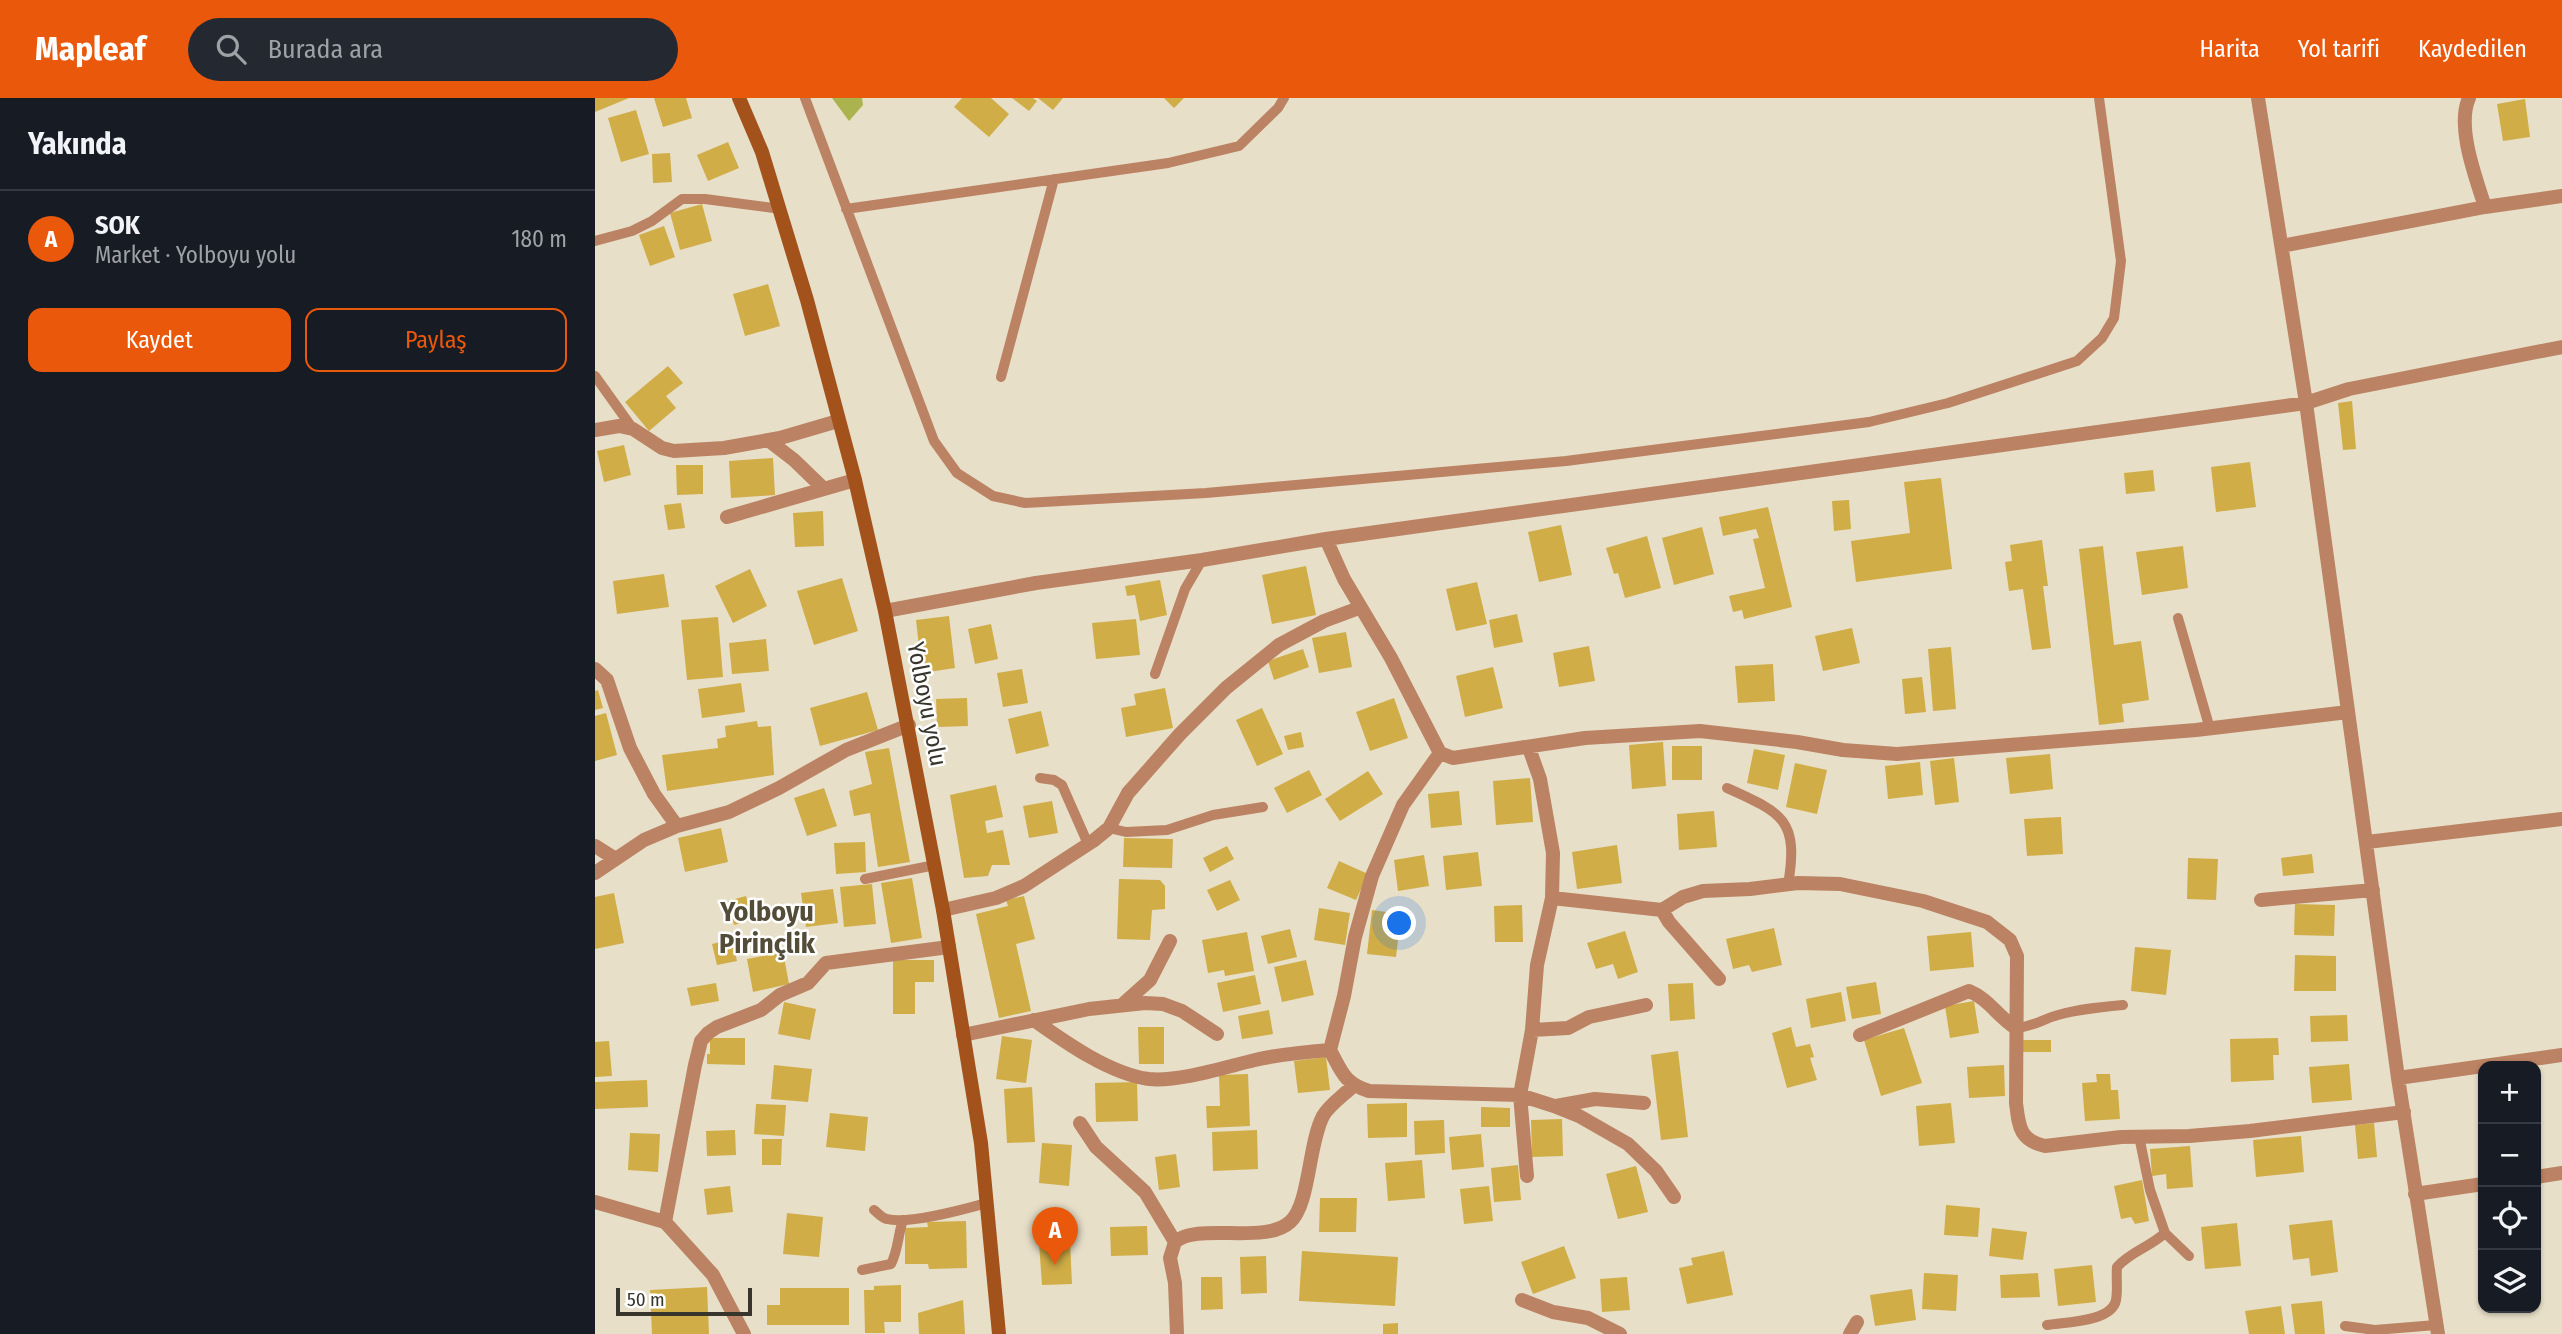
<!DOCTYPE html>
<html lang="tr">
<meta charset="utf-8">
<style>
body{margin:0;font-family:"Fira Sans Condensed",sans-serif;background:#242831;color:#f1f3f6}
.controls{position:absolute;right:21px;bottom:21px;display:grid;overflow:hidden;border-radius:14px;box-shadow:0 2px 5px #0004}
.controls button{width:63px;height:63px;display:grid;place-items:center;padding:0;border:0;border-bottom:2px solid #363941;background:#171b24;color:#f1f3f6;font:35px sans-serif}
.scale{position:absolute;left:21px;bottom:18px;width:136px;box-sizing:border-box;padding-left:7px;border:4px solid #38352c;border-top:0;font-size:19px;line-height:24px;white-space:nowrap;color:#38352c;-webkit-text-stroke:5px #fff;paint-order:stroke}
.you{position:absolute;left:805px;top:826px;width:24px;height:24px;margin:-18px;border:5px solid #fff;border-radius:50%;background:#1a73e8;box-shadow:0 0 0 10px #1a73e833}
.badge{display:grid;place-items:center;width:46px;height:46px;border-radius:50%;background:#ea580c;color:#fff;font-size:23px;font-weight:700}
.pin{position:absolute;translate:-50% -58px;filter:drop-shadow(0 2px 4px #0008)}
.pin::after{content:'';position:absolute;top:37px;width:24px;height:21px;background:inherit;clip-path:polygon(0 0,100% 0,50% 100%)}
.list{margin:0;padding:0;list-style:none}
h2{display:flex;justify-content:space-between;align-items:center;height:91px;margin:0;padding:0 28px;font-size:30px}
h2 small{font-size:23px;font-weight:400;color:#9ea1a6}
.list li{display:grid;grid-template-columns:46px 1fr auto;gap:21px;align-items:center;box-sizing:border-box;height:98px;padding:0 28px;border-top:2px solid #363941}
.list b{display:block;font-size:26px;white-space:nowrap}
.list p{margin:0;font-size:23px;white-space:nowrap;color:#9ea1a6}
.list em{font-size:23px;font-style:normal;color:#9ea1a6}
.actions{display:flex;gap:14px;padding:21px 28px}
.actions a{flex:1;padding:16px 0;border:2px solid #ea580c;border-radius:14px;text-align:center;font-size:24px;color:#ea580c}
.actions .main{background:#ea580c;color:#fff}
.icon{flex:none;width:38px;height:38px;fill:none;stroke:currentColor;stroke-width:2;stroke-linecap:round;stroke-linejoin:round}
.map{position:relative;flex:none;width:1967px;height:1236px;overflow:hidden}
header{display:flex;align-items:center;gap:42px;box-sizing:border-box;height:98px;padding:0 35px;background:#ea580c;color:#fff}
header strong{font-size:33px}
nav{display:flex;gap:38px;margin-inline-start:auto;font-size:24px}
.search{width:490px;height:63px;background:#242831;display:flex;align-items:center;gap:18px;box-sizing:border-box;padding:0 24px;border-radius:38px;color:#9ea1a6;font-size:26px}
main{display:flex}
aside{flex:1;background:#171b24}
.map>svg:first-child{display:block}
.forest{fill:#abb34e}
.building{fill:#d0ad47}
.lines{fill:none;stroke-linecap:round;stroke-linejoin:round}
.service{stroke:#bb8263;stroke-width:10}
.minor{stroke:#bb8263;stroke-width:14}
.secondary{stroke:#a4521b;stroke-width:14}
.labels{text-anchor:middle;stroke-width:5;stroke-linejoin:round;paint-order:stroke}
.street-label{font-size:24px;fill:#38352c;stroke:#fff}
.quarter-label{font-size:28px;font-weight:bold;fill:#534c39;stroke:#fff}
</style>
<header>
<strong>Mapleaf</strong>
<div class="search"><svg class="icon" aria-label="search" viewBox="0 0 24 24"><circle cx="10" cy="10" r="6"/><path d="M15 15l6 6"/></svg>Burada ara</div>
<nav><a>Harita</a><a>Yol tarifi</a><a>Kaydedilen</a></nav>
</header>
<main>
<aside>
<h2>Yakında<small></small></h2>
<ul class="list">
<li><span class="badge">A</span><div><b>SOK</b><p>Market · Yolboyu yolu</p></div><em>180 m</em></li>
</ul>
<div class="actions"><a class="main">Kaydet</a><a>Paylaş</a></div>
</aside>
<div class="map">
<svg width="1967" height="1236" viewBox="0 0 1967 1236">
<rect width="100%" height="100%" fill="#e7dfc8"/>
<path class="forest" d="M 237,0 L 267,0 L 268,7 L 254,23 Z"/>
<path class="building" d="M 0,0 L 34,0 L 0,14 Z
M 59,0 L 91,0 L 97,20 L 68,29 Z
M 367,0 L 396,0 L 414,16 L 394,39 L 359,9 Z
M 417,0 L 438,0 L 442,3 L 434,13 Z
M 443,0 L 468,0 L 458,12 Z
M 569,0 L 589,0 L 579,10 Z
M 1930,1 L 1935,39 L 1908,43 L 1902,6 Z
M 41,12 L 54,56 L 26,64 L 13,20 Z
M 133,44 L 144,70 L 113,83 L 102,57 Z
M 75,55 L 77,84 L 58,85 L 57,56 Z
M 107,106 L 117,143 L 85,152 L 75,115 Z
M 69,128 L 80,159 L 55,168 L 44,137 Z
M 173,186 L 185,228 L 150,238 L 138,196 Z
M 73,268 L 88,285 L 71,298 L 81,310 L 54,333 L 30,304 Z
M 1757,303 L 1761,351 L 1748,352 L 1743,305 Z
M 29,347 L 36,377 L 9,384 L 2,353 Z
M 178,360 L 180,397 L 136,400 L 134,363 Z
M 1655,364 L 1661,409 L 1621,414 L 1616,369 Z
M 81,367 L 108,367 L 108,396 L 82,397 Z
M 1558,372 L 1560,393 L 1531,396 L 1529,375 Z
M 1346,380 L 1357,471 L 1261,484 L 1256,443 L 1315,435 L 1309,384 Z
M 1254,402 L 1256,431 L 1239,433 L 1237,403 Z
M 86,405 L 90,430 L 73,432 L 69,407 Z
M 1173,409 L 1197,509 L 1149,521 L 1147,512 L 1138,514 L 1134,498 L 1170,490 L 1158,441 L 1164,440 L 1161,431 L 1128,438 L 1124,419 Z
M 228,413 L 229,448 L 200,449 L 198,415 Z
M 966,427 L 977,477 L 944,484 L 933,434 Z
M 1107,429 L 1119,476 L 1079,487 L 1067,440 Z
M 1052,438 L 1066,490 L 1030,500 L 1023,475 L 1019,476 L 1011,450 Z
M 1447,442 L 1453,488 L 1448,488 L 1456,550 L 1437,552 L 1428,491 L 1414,493 L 1410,464 L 1417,463 L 1415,447 Z
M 1508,448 L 1519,547 L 1546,543 L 1554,602 L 1527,606 L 1529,624 L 1504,627 L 1484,451 Z
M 1588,448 L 1593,490 L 1547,497 L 1541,454 Z
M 711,468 L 721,517 L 677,526 L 667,477 Z
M 155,471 L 172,508 L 138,525 L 120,488 Z
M 69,476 L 74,509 L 22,516 L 18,483 Z
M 247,480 L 263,533 L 219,547 L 202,493 Z
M 565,482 L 572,517 L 545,523 L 540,497 L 532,498 L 530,488 Z
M 882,484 L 892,526 L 861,533 L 851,491 Z
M 922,516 L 928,544 L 899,550 L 894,522 Z
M 354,518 L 360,570 L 327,575 L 321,522 Z
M 123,519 L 128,579 L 92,582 L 86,522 Z
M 541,521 L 545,557 L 501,561 L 497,525 Z
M 396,526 L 403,561 L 380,566 L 373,531 Z
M 1257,530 L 1265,565 L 1228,573 L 1220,538 Z
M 751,534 L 757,569 L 724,575 L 717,540 Z
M 171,541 L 174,573 L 137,576 L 134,545 Z
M 994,548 L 1000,583 L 964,589 L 958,555 Z
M 1356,549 L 1361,611 L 1338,613 L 1333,551 Z
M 708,551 L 714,569 L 679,582 L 673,563 Z
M 1178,566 L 1180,603 L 1143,605 L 1140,568 Z
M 898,569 L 908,610 L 870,619 L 861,578 Z
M 427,571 L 433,605 L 408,609 L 402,575 Z
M 1327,579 L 1331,614 L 1310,616 L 1307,581 Z
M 146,585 L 150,614 L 107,620 L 103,591 Z
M 570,590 L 578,630 L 531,639 L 526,610 L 541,607 L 539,596 Z
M 3,592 L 8,610 L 0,612 L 0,593 Z
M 272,594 L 283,632 L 225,648 L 215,610 Z
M 372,600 L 373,628 L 342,629 L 341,601 Z
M 799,600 L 813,640 L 775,653 L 761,614 Z
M 667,610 L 688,656 L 662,668 L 641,622 Z
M 446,613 L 454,648 L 421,656 L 413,621 Z
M 11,615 L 22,657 L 0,663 L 0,618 Z
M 162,623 L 163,629 L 176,628 L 179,677 L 72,693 L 67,657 L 123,650 L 122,641 L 131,639 L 130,628 Z
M 706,634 L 709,649 L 693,652 L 689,638 Z
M 1068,644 L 1071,688 L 1037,691 L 1034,647 Z
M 1077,648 L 1107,648 L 1107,682 L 1077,682 Z
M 294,650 L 315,764 L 283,769 L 275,715 L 259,718 L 254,693 L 277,686 L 270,654 Z
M 1159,651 L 1190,657 L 1183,692 L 1152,685 Z
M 1455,656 L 1458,691 L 1415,696 L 1411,660 Z
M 1359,660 L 1364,704 L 1340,707 L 1335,663 Z
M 1325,664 L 1328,697 L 1293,701 L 1290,668 Z
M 1200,665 L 1232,672 L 1222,716 L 1191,709 Z
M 714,672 L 727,697 L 692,715 L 679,690 Z
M 773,673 L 788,696 L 745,723 L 730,701 Z
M 935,680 L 938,724 L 901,727 L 898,683 Z
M 401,687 L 408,719 L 390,723 L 392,735 L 408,732 L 415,767 L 397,767 L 393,778 L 369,780 L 355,697 Z
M 229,690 L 242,728 L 212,738 L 199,700 Z
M 864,693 L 867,727 L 836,730 L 833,696 Z
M 457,703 L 463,735 L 434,740 L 428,708 Z
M 1119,713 L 1122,749 L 1084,752 L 1082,716 Z
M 1466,719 L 1468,756 L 1432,758 L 1429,721 Z
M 126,730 L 133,764 L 90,774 L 83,740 Z
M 529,740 L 578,741 L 577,770 L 528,769 Z
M 270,744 L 271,774 L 241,776 L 239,745 Z
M 1022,747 L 1027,785 L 982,791 L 977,754 Z
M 632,748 L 639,761 L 615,774 L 608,760 Z
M 883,754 L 887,788 L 851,792 L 848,758 Z
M 1717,756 L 1719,775 L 1688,778 L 1686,760 Z
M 829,757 L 834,788 L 803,793 L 799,762 Z
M 1593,760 L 1623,761 L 1621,802 L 1592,801 Z
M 744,763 L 773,776 L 761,802 L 732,790 Z
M 317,780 L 327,840 L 296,845 L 286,785 Z
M 524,781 L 565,782 L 570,788 L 570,811 L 557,812 L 555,842 L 522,841 Z
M 635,782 L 645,802 L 622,813 L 612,792 Z
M 277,786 L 281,826 L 249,829 L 245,789 Z
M 238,791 L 243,825 L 211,829 L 206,795 Z
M 19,795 L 29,845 L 0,851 L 0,799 Z
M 151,798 L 157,822 L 139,827 L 133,803 Z
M 429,798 L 440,841 L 421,846 L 436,913 L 404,920 L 381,816 L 413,808 L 411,802 Z
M 1700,806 L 1740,807 L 1739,838 L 1699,837 Z
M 927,807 L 928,844 L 900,844 L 899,808 Z
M 724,810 L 755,815 L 750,847 L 719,842 Z
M 777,812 L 806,816 L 801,859 L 772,856 Z
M 1179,830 L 1187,867 L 1157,874 L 1154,867 L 1138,871 L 1131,841 Z
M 695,831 L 702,859 L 673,866 L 666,838 Z
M 1030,833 L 1043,874 L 1023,881 L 1018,866 L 1001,871 L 992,845 Z
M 652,834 L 659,873 L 630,878 L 629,872 L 613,875 L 607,842 Z
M 1376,834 L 1379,869 L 1335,873 L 1332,838 Z
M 137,841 L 142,863 L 122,867 L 117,846 Z
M 1540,849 L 1576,852 L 1571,897 L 1536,893 Z
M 188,854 L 194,886 L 158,894 L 152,861 Z
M 1700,857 L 1741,858 L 1741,893 L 1699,893 Z
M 298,862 L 339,862 L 339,884 L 320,884 L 320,916 L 298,916 Z
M 711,862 L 719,897 L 687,904 L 679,869 Z
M 660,877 L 666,906 L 628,914 L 622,885 Z
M 1281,884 L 1286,916 L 1257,921 L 1251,889 Z
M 121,885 L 124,903 L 96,908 L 92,890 Z
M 1098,885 L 1100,921 L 1075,923 L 1073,886 Z
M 1246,894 L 1251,923 L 1216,930 L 1211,901 Z
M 1379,903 L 1384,935 L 1355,940 L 1350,908 Z
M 189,904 L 221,911 L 215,942 L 183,936 Z
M 674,912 L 678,936 L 647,941 L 643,918 Z
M 1752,917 L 1753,943 L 1716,944 L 1715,918 Z
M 543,929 L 569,929 L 569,966 L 544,966 Z
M 1196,929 L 1201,949 L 1215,946 L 1219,959 L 1215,960 L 1222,982 L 1192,990 L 1177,935 Z
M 1309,930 L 1327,985 L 1286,998 L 1269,942 Z
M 407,938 L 437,942 L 431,985 L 401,981 Z
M 115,940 L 150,940 L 150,967 L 112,966 L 112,956 L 115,956 Z
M 1683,940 L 1684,957 L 1678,957 L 1679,982 L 1636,984 L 1635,941 Z
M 1428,942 L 1456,942 L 1456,954 L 1428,954 Z
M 14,943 L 17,978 L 0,979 L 0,944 Z
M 1083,953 L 1093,1039 L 1066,1042 L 1056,957 Z
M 731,959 L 735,992 L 703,995 L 699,963 Z
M 1754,966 L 1757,1002 L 1717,1005 L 1714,969 Z
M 179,967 L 217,971 L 213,1004 L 176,1001 Z
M 1409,967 L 1410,998 L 1374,1000 L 1372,969 Z
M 653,976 L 655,1028 L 612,1030 L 611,1008 L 625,1008 L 624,977 Z
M 1501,976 L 1515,976 L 1516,992 L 1523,992 L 1525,1021 L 1490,1023 L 1487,985 L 1502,984 Z
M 52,982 L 53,1009 L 0,1011 L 0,984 Z
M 542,984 L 543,1023 L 501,1024 L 500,985 Z
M 437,989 L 440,1044 L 412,1045 L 409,991 Z
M 812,1005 L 812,1039 L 773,1040 L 772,1006 Z
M 1356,1005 L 1360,1045 L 1324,1048 L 1321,1008 Z
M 161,1006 L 191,1007 L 189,1038 L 159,1036 Z
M 886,1009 L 915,1010 L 915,1029 L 886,1029 Z
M 235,1015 L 273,1019 L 270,1053 L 231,1049 Z
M 967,1021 L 968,1058 L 937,1059 L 936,1022 Z
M 849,1022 L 850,1055 L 820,1057 L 819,1023 Z
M 1779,1025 L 1782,1059 L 1763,1061 L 1760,1027 Z
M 140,1032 L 141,1057 L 112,1058 L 111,1033 Z
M 662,1032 L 663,1071 L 618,1073 L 617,1034 Z
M 35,1035 L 65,1036 L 63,1074 L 33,1072 Z
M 886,1036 L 889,1069 L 857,1072 L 854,1039 Z
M 1706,1038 L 1709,1074 L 1661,1079 L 1658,1042 Z
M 167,1041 L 187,1041 L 186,1067 L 167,1067 Z
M 447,1045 L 477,1047 L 474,1088 L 444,1085 Z
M 1595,1048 L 1598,1089 L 1572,1091 L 1571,1076 L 1557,1078 L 1555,1051 Z
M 581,1056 L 585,1089 L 564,1092 L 560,1059 Z
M 827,1062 L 830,1100 L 793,1103 L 790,1065 Z
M 923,1067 L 926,1102 L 899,1104 L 896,1070 Z
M 1041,1068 L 1053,1114 L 1023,1121 L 1011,1076 Z
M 1547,1082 L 1554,1123 L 1540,1126 L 1536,1119 L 1526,1121 L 1519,1088 Z
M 135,1088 L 138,1114 L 112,1117 L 109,1091 Z
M 894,1088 L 898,1123 L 869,1126 L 865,1091 Z
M 725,1100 L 762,1100 L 761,1134 L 724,1134 Z
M 1351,1107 L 1385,1110 L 1383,1139 L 1349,1137 Z
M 192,1115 L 228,1119 L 224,1159 L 188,1156 Z
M 1737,1122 L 1743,1174 L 1716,1178 L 1714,1160 L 1698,1162 L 1694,1127 Z
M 371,1123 L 372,1170 L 334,1171 L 333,1166 L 310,1166 L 310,1130 L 333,1129 L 332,1124 Z
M 1642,1125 L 1646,1168 L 1610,1171 L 1606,1129 Z
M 552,1128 L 553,1157 L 516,1158 L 515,1129 Z
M 1397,1130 L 1432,1134 L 1428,1162 L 1394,1158 Z
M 475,1143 L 477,1186 L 447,1187 L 444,1145 Z
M 969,1148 L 981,1180 L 938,1196 L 926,1164 Z
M 707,1153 L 803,1159 L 800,1208 L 704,1203 Z
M 1129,1153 L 1138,1197 L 1092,1206 L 1084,1170 L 1098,1167 L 1096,1160 Z
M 671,1158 L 672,1195 L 646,1196 L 645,1159 Z
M 1497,1167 L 1501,1204 L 1463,1208 L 1459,1171 Z
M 1329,1175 L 1363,1177 L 1361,1213 L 1327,1211 Z
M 1443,1175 L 1445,1199 L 1406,1200 L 1405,1177 Z
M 606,1179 L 627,1179 L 628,1211 L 606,1212 Z
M 1032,1179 L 1035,1212 L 1007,1214 L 1005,1181 Z
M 306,1187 L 306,1224 L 289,1224 L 290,1235 L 270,1235 L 269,1192 L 279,1192 L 279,1188 Z
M 112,1189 L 114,1236 L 57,1236 L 55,1192 Z
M 185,1190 L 254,1190 L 254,1227 L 172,1227 L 172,1207 L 185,1207 Z
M 1317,1191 L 1321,1222 L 1280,1228 L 1275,1197 Z
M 368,1202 L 370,1236 L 324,1236 L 323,1215 Z
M 1727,1203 L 1730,1236 L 1700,1236 L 1696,1206 Z
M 1686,1208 L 1690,1236 L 1654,1236 L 1650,1213 Z
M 803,1225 L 803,1236 L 788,1236 L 788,1226 Z"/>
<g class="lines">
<path class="service" d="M 210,0 L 339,343 L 362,375 L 398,398 L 430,405 L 611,395 L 971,363 L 1274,324 L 1353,305 L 1482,263 L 1507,240 L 1519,220 L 1526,163 L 1504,0
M 251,111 L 573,65 L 644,48 L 683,10 L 689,0
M 0,143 L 37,133 L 57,123 L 87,101 L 110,101 L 186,111
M 0,278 L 38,331
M 406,279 L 459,81
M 1583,520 L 1615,631
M 560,576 L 590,491 L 607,462
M 445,680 L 459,682 L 467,687 L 493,746
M 1132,690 C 1188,715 1204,722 1193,787
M 514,730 L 531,734 L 572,732 L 618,717 L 668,709
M 270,781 L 340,767
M 1421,930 C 1437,929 1448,921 1463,917 C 1484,911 1506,909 1528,907
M 1544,1038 L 1555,1092 L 1570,1135 L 1594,1158
M 279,1112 C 283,1115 287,1120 292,1121 C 313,1127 370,1111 392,1105
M 267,1172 L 296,1166 C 303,1153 303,1136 308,1122
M 1452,1227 C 1470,1224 1517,1224 1521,1202 C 1523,1192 1521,1180 1522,1169 C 1535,1154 1555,1149 1570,1135
M 1750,1228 L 1780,1232 L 1841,1227"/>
<path class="minor" d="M 1663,0 L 1711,305 L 1803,980 L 1843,1236
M 1874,0 C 1861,29 1881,80 1890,109
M 1687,148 L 1890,109 L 1967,98
M 0,332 L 24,328 L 38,331 L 67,350 L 79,353 L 129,350 L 185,340 L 243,323
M 173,342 L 199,362 L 228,390
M 132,419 L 260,382
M 731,441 L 749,481 L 796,560 L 845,655 L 858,660 L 990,640 L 1105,633 L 1202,644 L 1248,652 L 1302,656 L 1601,632 L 1753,614
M 290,513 L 441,485 L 607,462 L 731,441 L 1711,305 L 1754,291 L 1967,249
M 0,571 L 12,582 L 35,650 L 59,696 L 82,728
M 845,655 L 808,707 L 777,778 L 760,839 L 749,898 L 735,952 C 747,974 749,985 774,993 L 925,997 L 959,1008 L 984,1018 L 1033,1046 L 1061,1073 L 1079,1099
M 1772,744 L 1967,721
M 0,748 L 19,760
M 0,775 L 49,742 L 82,728 L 134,714 L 184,690 L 251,652 L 314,627
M 957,800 L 1067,812 L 1088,799 L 1108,793 L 1155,791 L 1203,785 L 1245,786 L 1328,803 L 1392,824 L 1415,842 L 1422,858 L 1421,1005 C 1424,1028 1424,1042 1450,1048 L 1526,1039 L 1594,1038 L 1655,1033 L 1809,1014
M 1666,802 L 1778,792
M 348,812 L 401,800 L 429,788 L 498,743 L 514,730 L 533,695 L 585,636 L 631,590 L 684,547 L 729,523 L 764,510
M 1067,812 L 1074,824 L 1124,881
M 527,907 L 555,882 L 575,843
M 439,922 C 470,944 515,976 554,981 C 584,984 630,969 660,962 C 685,956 710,954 735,952
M 937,932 L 973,930 L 994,919 L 1051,907
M 368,937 L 494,911 L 550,905 L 568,906 L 587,913 L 622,936
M 1265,937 L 1374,893 C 1394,901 1403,919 1421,930
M 1803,980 L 1967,957
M 961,1008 L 1000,1001 L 1049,1005
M 485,1025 L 501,1049 L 550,1094 L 580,1144
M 932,1078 L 925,997 L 937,932 L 942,867 L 957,800 L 958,755 L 945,681 L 934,650
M 1941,1079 L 1967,1075
M 1820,1096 L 1888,1086
M 0,1104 L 70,1124 L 118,1177 L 149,1236
M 70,1124 L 100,967 L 106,943 L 113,935 L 122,929 L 166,912 L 185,897 L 213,885 L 231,865 L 354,849
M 927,1202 L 958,1214 L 993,1220 L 1025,1236
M 582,1236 L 580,1185 L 575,1160 L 580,1144 C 602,1124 670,1147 695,1124 C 715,1106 713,1047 728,1018 C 734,1007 749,997 758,988
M 1255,1236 L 1262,1224"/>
<path class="secondary" d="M 144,0 L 167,54 L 212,202 L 260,382 L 290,513 L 348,812 L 386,1045 L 404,1236"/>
</g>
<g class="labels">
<g class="street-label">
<text transform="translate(332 606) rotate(79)" y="8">Yolboyu yolu</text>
</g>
<g class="quarter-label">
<text x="172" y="823">Yolboyu<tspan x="172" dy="32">Pirinçlik</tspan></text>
</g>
</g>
</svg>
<div class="controls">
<button>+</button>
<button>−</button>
<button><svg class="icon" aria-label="locate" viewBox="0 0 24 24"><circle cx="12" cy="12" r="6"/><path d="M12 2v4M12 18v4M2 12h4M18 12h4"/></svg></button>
<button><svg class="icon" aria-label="layers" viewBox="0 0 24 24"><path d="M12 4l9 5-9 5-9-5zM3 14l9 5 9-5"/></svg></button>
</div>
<div class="scale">50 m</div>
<div class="you"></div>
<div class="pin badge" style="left:460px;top:1167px">A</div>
</div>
</main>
